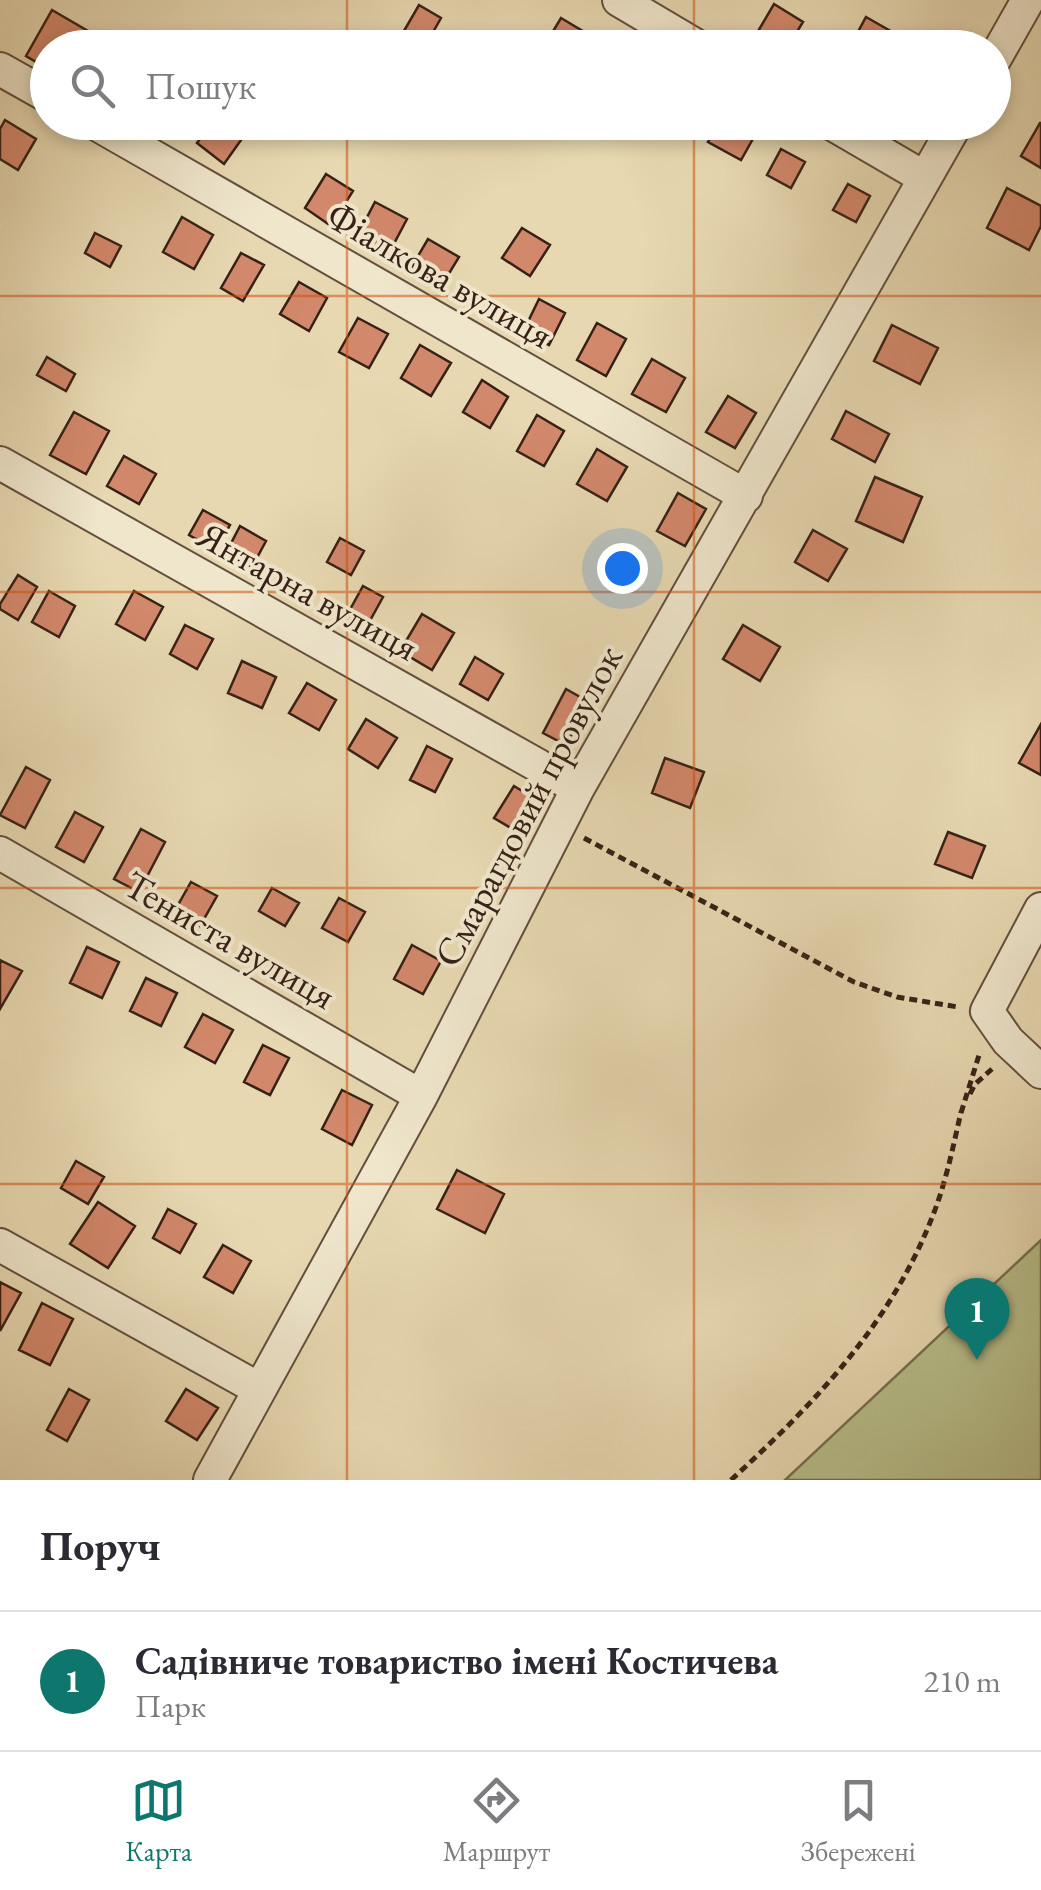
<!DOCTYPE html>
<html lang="uk">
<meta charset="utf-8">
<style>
body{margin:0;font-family:"EB Garamond",serif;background:#f2f2f3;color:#2b2b33}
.you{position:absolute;left:622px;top:568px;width:35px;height:35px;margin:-25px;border:8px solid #fff;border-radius:50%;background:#1a73e8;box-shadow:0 0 0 15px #1a73e833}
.badge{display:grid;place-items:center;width:65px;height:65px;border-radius:50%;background:#0f766e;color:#fff;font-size:32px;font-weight:700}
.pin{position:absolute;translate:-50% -82px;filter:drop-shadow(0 2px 5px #0008)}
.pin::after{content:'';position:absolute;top:52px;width:35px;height:30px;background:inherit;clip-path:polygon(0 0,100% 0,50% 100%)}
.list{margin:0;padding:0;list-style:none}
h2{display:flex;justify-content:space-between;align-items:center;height:130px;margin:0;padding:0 40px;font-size:42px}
h2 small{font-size:32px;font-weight:400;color:#7c7c81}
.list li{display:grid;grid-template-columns:65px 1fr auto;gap:30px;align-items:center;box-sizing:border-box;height:140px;padding:0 40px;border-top:2px solid #e1e1e2}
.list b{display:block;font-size:38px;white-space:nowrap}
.list p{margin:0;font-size:32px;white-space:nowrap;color:#7c7c81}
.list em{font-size:32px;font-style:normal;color:#7c7c81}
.icon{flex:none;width:55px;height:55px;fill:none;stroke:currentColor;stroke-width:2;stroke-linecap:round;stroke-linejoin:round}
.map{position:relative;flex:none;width:1041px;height:1480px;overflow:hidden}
.search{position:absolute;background:#fff;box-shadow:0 5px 15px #0003;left:30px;right:30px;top:30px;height:110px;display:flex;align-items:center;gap:25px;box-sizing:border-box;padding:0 35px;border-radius:55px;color:#7c7c81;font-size:38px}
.sheet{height:270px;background:#fff}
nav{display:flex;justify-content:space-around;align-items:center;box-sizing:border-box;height:140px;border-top:2px solid #e1e1e2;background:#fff;font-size:28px;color:#7c7c81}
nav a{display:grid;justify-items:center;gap:5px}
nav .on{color:#0f766e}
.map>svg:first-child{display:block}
.green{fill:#b7be8b;stroke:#777051;stroke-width:2.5}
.building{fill:#d2886b;stroke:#372117;stroke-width:2.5}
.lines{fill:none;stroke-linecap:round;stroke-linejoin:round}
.minor-casing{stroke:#634f3e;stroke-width:36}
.path{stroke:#372117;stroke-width:5;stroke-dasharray:8 5;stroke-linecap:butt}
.minor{stroke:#efe6cc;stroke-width:32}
.grid{fill:none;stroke:#cd510e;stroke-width:2.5;stroke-opacity:0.55}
.labels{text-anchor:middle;stroke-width:8;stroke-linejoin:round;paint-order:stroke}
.street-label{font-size:38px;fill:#372117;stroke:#efe6cc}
</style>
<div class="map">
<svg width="1041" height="1480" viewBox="0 0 1041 1480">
<rect width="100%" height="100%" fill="#e7d8b1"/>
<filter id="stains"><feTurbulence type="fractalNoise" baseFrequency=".002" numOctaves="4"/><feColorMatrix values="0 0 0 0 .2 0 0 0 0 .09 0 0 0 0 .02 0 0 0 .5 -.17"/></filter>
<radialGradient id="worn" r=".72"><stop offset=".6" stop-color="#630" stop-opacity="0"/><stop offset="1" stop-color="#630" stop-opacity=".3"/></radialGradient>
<path class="green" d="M 1041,1240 L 1041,1480 L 785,1480 Z"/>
<path class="building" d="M 774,4 L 803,22 L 787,48 L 757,33 Z
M 419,5 L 441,18 L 424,48 L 401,36 Z
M 52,10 L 88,31 L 79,48 L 48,48 L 48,69 L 26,56 Z
M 866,17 L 894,33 L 886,48 L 862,48 L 853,41 Z
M 561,18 L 586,33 L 578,48 L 543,48 Z
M 5,120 L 36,139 L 18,170 L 0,159 L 0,129 Z
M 212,122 L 232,122 L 246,133 L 224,164 L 197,143 Z
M 280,122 L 306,122 L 299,136 Z
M 719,122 L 749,122 L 759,128 L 741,160 L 708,142 Z
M 1040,123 L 1041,123 L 1041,168 L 1021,156 Z
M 781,149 L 805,162 L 791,188 L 767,175 Z
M 326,174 L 353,191 L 331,226 L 305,208 Z
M 848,184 L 870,196 L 856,222 L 833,210 Z
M 1007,188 L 1041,206 L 1041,226 L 1029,250 L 987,228 Z
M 375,202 L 407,219 L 388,255 L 356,238 Z
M 182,217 L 213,235 L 194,269 L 163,252 Z
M 522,228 L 550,245 L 530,276 L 502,258 Z
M 95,233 L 121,246 L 110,267 L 85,253 Z
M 428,239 L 459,257 L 442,285 L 411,268 Z
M 241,253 L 264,265 L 243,301 L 221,288 Z
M 299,282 L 327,298 L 309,331 L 280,314 Z
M 539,299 L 565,313 L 549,345 L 523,332 Z
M 358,318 L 388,334 L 369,368 L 339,352 Z
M 597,323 L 626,339 L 606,376 L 577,360 Z
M 892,325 L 938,348 L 920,384 L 874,361 Z
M 420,345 L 451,363 L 431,396 L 401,378 Z
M 47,357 L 75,374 L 66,391 L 37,375 Z
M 652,359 L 685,378 L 666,412 L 632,394 Z
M 482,380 L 508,397 L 490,428 L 463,412 Z
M 728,396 L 756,413 L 735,448 L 706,432 Z
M 846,411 L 889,434 L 875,462 L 832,439 Z
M 74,412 L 109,431 L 86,474 L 50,455 Z
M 537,415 L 564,431 L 544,466 L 517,451 Z
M 597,449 L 627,467 L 607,501 L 577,484 Z
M 124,456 L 156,474 L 139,504 L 107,486 Z
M 875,477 L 922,497 L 903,542 L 856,521 Z
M 678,493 L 706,509 L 685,546 L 657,531 Z
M 203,510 L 230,525 L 216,550 L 189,535 Z
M 240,526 L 266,541 L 252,567 L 226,553 Z
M 813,530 L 847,549 L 828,581 L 795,562 Z
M 340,538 L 364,551 L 351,575 L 327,562 Z
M 18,575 L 37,587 L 18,620 L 0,609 L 0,604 Z
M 363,586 L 383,597 L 367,626 L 347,615 Z
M 49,591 L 75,606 L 59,637 L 32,622 Z
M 134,591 L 163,607 L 145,640 L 116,624 Z
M 422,614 L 454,633 L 432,670 L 400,651 Z
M 185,625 L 213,639 L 197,669 L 170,654 Z
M 743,625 L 780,647 L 760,681 L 723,659 Z
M 475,657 L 503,674 L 488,700 L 460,684 Z
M 242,661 L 276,677 L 262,708 L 228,693 Z
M 307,683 L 336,700 L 319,730 L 289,713 Z
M 566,689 L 589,702 L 566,745 L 543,733 Z
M 366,719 L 397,738 L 378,768 L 348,749 Z
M 1041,724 L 1041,775 L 1019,763 Z
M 427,746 L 452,759 L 435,792 L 410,780 Z
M 665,758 L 704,772 L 690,808 L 652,793 Z
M 26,767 L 50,780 L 25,828 L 0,815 Z
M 514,786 L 540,802 L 521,834 L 494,818 Z
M 75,812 L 103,827 L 84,862 L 56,847 Z
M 141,829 L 165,842 L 139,892 L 114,879 Z
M 948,832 L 985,846 L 972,878 L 935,864 Z
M 191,882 L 217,896 L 200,926 L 174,912 Z
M 272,888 L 299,903 L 285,926 L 259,911 Z
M 339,898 L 365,912 L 348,942 L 322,928 Z
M 412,945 L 441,961 L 423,994 L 394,979 Z
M 87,947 L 119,962 L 102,998 L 70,983 Z
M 0,960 L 22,971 L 0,1009 Z
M 146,978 L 177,993 L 161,1026 L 130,1011 Z
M 203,1014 L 233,1030 L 215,1063 L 185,1047 Z
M 263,1045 L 289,1058 L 270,1095 L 244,1082 Z
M 342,1090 L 372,1105 L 352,1145 L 322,1129 Z
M 76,1161 L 104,1177 L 88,1204 L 61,1188 Z
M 457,1170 L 504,1194 L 485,1233 L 437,1209 Z
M 98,1202 L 135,1226 L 108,1268 L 70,1244 Z
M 168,1209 L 196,1224 L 180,1253 L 153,1238 Z
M 223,1245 L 251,1261 L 233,1293 L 204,1277 Z
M 0,1282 L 21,1293 L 0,1331 Z
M 42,1303 L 73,1319 L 50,1365 L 19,1350 Z
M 69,1389 L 89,1400 L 67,1441 L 47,1430 Z
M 186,1389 L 218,1408 L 197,1440 L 166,1421 Z"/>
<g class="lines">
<g class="minor-casing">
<path id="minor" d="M 619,0 L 700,48
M 994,60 L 1028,0
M 0,69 L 48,96
M 93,122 L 746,496
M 829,122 L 925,178
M 0,463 L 578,788
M 0,853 L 421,1096
M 1041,909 L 987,1011 L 1008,1041 L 1041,1072
M 0,1245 L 259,1389
M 210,1480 L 421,1096 L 578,788 L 957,122"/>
</g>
<path class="path" d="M 584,838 L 854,982 L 897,997 L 958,1007
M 970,1094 L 975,1084 L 992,1069
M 961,1113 L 980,1052
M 731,1480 C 815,1403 891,1324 933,1215 C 946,1182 953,1147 961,1112"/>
<use href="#minor" class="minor"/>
</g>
<path class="grid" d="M 347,0 L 347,48M 694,0 L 694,48M 347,122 L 347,1480M 694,122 L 694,1480M 0,296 L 1041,296M 0,592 L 1041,592M 0,888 L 1041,888M 0,1184 L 1041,1184"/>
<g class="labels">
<g class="street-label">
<text transform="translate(440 275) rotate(30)" y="13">Фіалкова вулиця</text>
<text transform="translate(308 591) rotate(29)" y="13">Янтарна вулиця</text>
<text transform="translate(528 806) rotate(-62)" y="13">Смарагдовий провулок</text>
<text transform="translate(230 940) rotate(30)" y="13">Тениста вулиця</text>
</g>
</g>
<rect width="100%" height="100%" filter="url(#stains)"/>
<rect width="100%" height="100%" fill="url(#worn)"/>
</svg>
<div class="you"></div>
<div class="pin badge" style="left:977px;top:1360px">1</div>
<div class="search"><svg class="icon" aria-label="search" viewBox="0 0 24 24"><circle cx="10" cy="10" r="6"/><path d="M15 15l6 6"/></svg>Пошук</div>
</div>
<section class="sheet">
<h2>Поруч<small></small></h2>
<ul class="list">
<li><span class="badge">1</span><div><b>Садівниче товариство імені Костичева</b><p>Парк</p></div><em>210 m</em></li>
</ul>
</section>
<nav>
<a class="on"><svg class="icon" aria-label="map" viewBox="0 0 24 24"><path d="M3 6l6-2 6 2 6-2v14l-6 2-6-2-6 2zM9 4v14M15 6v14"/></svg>Карта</a>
<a><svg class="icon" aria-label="directions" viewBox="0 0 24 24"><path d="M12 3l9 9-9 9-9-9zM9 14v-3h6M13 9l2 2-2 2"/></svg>Маршрут</a>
<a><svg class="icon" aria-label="saved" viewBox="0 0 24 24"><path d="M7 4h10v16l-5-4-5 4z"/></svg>Збережені</a>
</nav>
